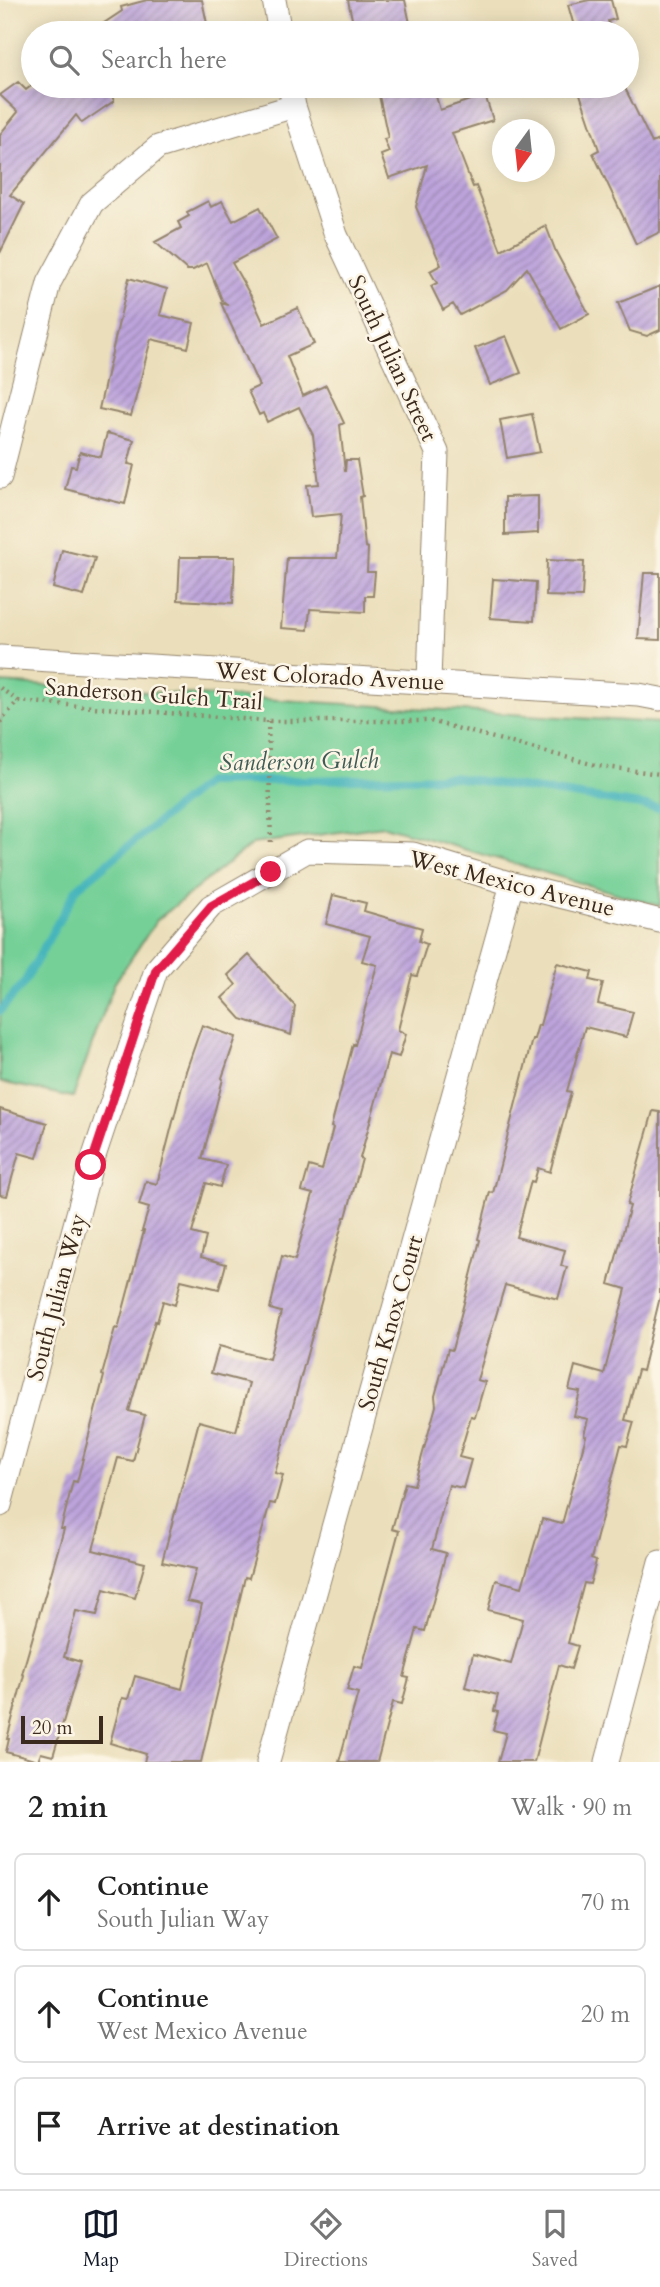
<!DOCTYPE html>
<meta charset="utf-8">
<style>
body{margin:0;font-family:Cardo,serif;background:#f6f6f6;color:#222}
.compass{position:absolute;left:492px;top:119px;width:63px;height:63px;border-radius:50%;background:#fff;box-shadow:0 4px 18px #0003;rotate:195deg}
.scale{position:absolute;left:21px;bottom:18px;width:82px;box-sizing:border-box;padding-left:7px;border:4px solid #3b2a1e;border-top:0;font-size:19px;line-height:24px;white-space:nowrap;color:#3b2a1e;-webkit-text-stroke:5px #fcf5e5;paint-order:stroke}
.stop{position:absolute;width:21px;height:21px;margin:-16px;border:5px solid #e11d48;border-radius:50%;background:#fff}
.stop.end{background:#e11d48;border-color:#fff;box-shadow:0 2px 7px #0008}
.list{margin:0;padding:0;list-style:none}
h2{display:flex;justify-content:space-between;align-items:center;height:91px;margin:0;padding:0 28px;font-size:30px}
h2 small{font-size:23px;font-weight:400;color:#767676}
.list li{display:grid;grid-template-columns:46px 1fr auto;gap:21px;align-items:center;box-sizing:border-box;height:98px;margin:0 14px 14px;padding:0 14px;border:2px solid #e0e0e0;border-radius:10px}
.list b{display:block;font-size:26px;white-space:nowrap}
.list p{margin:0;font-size:23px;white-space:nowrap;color:#767676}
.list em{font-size:23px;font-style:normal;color:#767676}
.icon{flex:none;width:38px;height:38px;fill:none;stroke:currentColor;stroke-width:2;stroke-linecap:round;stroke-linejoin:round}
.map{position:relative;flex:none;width:660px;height:1762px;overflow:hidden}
.search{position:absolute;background:#fff;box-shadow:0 4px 18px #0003;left:21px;right:21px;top:21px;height:77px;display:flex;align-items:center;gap:18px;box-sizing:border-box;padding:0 24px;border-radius:38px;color:#767676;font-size:26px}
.sheet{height:427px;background:#fff}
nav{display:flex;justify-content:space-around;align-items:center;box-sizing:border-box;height:98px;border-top:2px solid #e0e0e0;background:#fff;font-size:19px;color:#767676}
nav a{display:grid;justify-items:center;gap:4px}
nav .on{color:#111827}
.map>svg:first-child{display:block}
.green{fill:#75d097;stroke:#587d5a;stroke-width:2}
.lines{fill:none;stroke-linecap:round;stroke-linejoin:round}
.stream{stroke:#46b5bc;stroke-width:8}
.building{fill:url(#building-hatch)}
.street-casing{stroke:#93846c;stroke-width:25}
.path{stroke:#93846c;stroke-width:4.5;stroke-dasharray:2 5;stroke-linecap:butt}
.street{stroke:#fff;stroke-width:23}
.route{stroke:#e11d48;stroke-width:9}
.labels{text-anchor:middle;stroke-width:5;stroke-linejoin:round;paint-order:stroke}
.street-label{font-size:23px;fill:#3b2a1e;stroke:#fcf5e5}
.water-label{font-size:24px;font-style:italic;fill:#3f5b55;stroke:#fcf5e5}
</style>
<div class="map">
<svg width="660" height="1762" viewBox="0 0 660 1762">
<defs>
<pattern id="building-hatch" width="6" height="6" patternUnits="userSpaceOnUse" patternTransform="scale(1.75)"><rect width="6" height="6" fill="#bda4dc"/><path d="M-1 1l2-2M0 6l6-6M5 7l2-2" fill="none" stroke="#9b86b2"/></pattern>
</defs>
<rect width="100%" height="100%" fill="#fcf5e5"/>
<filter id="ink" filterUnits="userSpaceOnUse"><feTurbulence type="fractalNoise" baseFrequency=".0143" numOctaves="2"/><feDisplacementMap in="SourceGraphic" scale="14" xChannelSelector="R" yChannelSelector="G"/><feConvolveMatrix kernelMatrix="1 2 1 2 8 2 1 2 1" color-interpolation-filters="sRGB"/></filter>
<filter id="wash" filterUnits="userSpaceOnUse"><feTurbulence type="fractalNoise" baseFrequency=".00686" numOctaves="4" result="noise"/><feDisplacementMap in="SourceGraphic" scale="28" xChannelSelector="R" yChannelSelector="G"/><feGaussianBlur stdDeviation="1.57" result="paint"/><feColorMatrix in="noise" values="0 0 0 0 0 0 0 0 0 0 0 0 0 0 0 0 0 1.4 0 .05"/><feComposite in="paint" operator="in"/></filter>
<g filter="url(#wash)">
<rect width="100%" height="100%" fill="#ebdfbb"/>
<path class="green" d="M 0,683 L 660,723 L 660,906 L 384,826 L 252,844 L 157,920 L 114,984 L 73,1097 L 0,1082 Z"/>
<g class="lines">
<path class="stream" d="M 0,1011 L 24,983 L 77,888 L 207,782 L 453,777 L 660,808"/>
</g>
<g id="blocks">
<path class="building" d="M 147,0 L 202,0 L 209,33 L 89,33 L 122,11 L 121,7 Z
M 348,0 L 405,0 L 412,33 L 355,33 Z
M 589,0 L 611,0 L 616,19 L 608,21 L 611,33 L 576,33 L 568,5 Z
M 18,82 L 26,90 L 31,86 L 108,86 L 114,101 L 82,123 L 76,115 L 10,195 L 24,204 L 0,253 L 0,134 L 18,112 L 0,95 Z
M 377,86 L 433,86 L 440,110 L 485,95 L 493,120 L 452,133 L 473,187 L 476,186 L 501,250 L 546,226 L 556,252 L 589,314 L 561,329 L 527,268 L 507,290 L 460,315 L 453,304 L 443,310 L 431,286 L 437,283 L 430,271 L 441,265 L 416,207 L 427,165 L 389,178 L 381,155 L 389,152 L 384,139 L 388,138 Z
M 595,86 L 624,86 L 652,143 L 660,139 L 660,232 L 636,244 L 593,153 L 599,150 L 579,91 Z
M 208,201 L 211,207 L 222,201 L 233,221 L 260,207 L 277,239 L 232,263 L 252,298 L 264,324 L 298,308 L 314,344 L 287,356 L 303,396 L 326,385 L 344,423 L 340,425 L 345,472 L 346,460 L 357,460 L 363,496 L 360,497 L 365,547 L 368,548 L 367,572 L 375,572 L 373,596 L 365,596 L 365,612 L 310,609 L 308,630 L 281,628 L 287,558 L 337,558 L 341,514 L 311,517 L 307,485 L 319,484 L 313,435 L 299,407 L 267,422 L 263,413 L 259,415 L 248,391 L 259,386 L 221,303 L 228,305 L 222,300 L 207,263 L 193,270 L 187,270 L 155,242 L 181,228 L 178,222 L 189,216 L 187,212 Z
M 129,278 L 167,289 L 160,315 L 194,323 L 188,348 L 151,339 L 131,416 L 99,409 Z
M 660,286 L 660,330 L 647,336 L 630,331 L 618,303 Z
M 506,336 L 521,373 L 490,385 L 475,348 Z
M 532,414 L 540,452 L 507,458 L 500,420 Z
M 107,433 L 134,440 L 128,464 L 134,465 L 125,504 L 65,489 L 71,466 L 76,467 L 80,452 L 101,457 Z
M 538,496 L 538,533 L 505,535 L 505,497 Z
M 62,550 L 95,558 L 84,596 L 53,588 Z
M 180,557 L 235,557 L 233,603 L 178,600 Z
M 547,560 L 584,562 L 582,597 L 546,596 Z
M 644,573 L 660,573 L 660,640 L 638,639 Z
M 493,579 L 536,582 L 534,621 L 490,618 Z
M 333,895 L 366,903 L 364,911 L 422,928 L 419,941 L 427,944 L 417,976 L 412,975 L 398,1030 L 406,1034 L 399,1057 L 389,1054 L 360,1158 L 362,1159 L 346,1217 L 344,1217 L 275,1473 L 283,1475 L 275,1504 L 270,1503 L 249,1578 L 245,1577 L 201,1762 L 144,1762 L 146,1754 L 110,1743 L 122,1698 L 128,1699 L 135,1676 L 182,1689 L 202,1604 L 187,1601 L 196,1569 L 162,1562 L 199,1421 L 236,1431 L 249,1383 L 211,1373 L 219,1346 L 269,1359 L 281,1312 L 270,1309 L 282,1256 L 295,1260 L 313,1194 L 302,1191 L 309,1166 L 322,1170 L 333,1128 L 331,1127 L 353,1044 L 355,1045 L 377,965 L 362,961 L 370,936 L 326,924 Z
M 249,955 L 295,1006 L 291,1035 L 241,1019 L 222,998 L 236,985 L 228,975 Z
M 557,963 L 592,972 L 590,980 L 603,983 L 598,1004 L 633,1012 L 626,1037 L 585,1027 L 567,1091 L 571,1092 L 550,1172 L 538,1168 L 534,1182 L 531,1181 L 516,1237 L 565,1250 L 561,1266 L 567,1267 L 558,1299 L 505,1285 L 477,1380 L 485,1382 L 475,1417 L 471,1416 L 459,1457 L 471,1460 L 463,1488 L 449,1485 L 432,1549 L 446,1553 L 425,1631 L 417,1629 L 404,1677 L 409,1678 L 402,1704 L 393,1702 L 377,1762 L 339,1762 L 358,1693 L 347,1690 L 354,1666 L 362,1668 L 399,1531 L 392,1529 L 405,1483 L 414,1485 L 436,1406 L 435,1396 L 448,1349 L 452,1350 L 477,1252 L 480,1240 L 478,1239 L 490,1192 L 493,1193 L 532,1039 L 534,1039 L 538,1025 L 540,1025 Z
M 202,1025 L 236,1037 L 222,1078 L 223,1079 L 202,1159 L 226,1165 L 220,1187 L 206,1183 L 192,1233 L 206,1237 L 201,1257 L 226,1264 L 219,1289 L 181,1280 L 175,1305 L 163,1301 L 157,1322 L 155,1321 L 129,1411 L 145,1415 L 133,1461 L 118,1458 L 93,1550 L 145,1563 L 135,1598 L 104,1589 L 97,1615 L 76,1611 L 64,1657 L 81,1662 L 53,1756 L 41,1753 L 38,1761 L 6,1752 L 9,1739 L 7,1739 L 24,1675 L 22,1674 L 64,1529 L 61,1529 L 73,1481 L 77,1482 L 104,1376 L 102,1375 L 115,1328 L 118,1329 L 144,1231 L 142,1231 L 149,1208 L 139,1205 L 146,1181 L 157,1184 L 186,1071 Z
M 0,1109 L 47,1123 L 37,1158 L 19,1153 L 7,1196 L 0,1195 Z
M 653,1111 L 660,1112 L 660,1297 L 642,1371 L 638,1370 L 625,1420 L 634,1422 L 627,1446 L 621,1445 L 591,1559 L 596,1561 L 590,1584 L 584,1583 L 568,1643 L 578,1646 L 571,1669 L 559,1665 L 534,1762 L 498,1762 L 506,1733 L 493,1730 L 498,1712 L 494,1711 L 498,1695 L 465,1687 L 473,1654 L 511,1664 L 523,1619 L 488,1610 L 496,1580 L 522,1587 L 542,1519 L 562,1524 L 586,1436 L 584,1435 L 588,1419 L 574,1416 L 580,1392 L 569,1390 L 575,1366 L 604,1374 L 626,1289 L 609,1284 L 630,1206 L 627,1205 Z"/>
</g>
</g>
<g filter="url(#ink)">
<use href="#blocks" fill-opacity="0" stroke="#93846c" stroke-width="2"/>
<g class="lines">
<g class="street-casing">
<path id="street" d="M 274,0 L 280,33
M 290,86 L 294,106 L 336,235 L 437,452 L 429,681
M 0,477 L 49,283 L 92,203 L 158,147 L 294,106
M 0,657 L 639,695 L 660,699
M 0,1505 L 91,1165 L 156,970 L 211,906 L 307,851 L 413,854 L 512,884 L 660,921
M 268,1762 L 512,884
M 607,1762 L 660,1562"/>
</g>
<path class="path" d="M 0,688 L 18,701
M 268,721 L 271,846
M 0,722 L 18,701 L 268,721 L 430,721 L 599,766 L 660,774"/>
<use href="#street" class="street"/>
</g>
</g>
<g class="lines" filter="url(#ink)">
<path class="route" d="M 91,1165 L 156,970 L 211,906 L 271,872"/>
</g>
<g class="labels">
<g class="street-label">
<text transform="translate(393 358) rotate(65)" y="8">South Julian Street</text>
<text transform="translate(330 676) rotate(3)" y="8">West Colorado Avenue</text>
<text transform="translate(154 694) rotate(4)" y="8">Sanderson Gulch Trail</text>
<text transform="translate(512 883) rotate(14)" y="8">West Mexico Avenue</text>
<text transform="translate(56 1297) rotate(-75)" y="8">South Julian Way</text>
<text transform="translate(390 1323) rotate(-74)" y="8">South Knox Court</text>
</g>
<g class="water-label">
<text transform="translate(299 761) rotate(-1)" y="8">Sanderson Gulch</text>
</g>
</g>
</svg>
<svg class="compass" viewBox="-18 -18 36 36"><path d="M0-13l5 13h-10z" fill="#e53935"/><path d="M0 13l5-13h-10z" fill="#767676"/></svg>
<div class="scale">20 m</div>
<div class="stop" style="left:91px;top:1165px"></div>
<div class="stop end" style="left:271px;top:872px"></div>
<div class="search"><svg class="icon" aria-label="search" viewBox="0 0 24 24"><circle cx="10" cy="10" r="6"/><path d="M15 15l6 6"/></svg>Search here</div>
</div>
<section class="sheet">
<h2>2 min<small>Walk · 90 m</small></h2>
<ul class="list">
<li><svg class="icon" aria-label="ahead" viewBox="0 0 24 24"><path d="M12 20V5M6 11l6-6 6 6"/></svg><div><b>Continue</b><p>South Julian Way</p></div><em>70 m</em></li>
<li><svg class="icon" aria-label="ahead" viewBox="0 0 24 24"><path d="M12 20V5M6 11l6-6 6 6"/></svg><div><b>Continue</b><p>West Mexico Avenue</p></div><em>20 m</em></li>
<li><svg class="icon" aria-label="arrive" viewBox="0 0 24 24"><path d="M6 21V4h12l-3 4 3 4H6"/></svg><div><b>Arrive at destination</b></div></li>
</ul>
</section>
<nav>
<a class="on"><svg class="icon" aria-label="map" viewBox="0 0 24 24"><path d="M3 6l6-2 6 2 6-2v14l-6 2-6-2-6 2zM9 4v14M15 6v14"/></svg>Map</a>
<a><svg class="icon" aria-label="directions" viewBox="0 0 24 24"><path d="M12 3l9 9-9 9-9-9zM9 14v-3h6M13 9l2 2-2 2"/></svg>Directions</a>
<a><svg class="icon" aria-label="saved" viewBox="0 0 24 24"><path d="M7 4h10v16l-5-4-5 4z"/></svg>Saved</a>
</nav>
